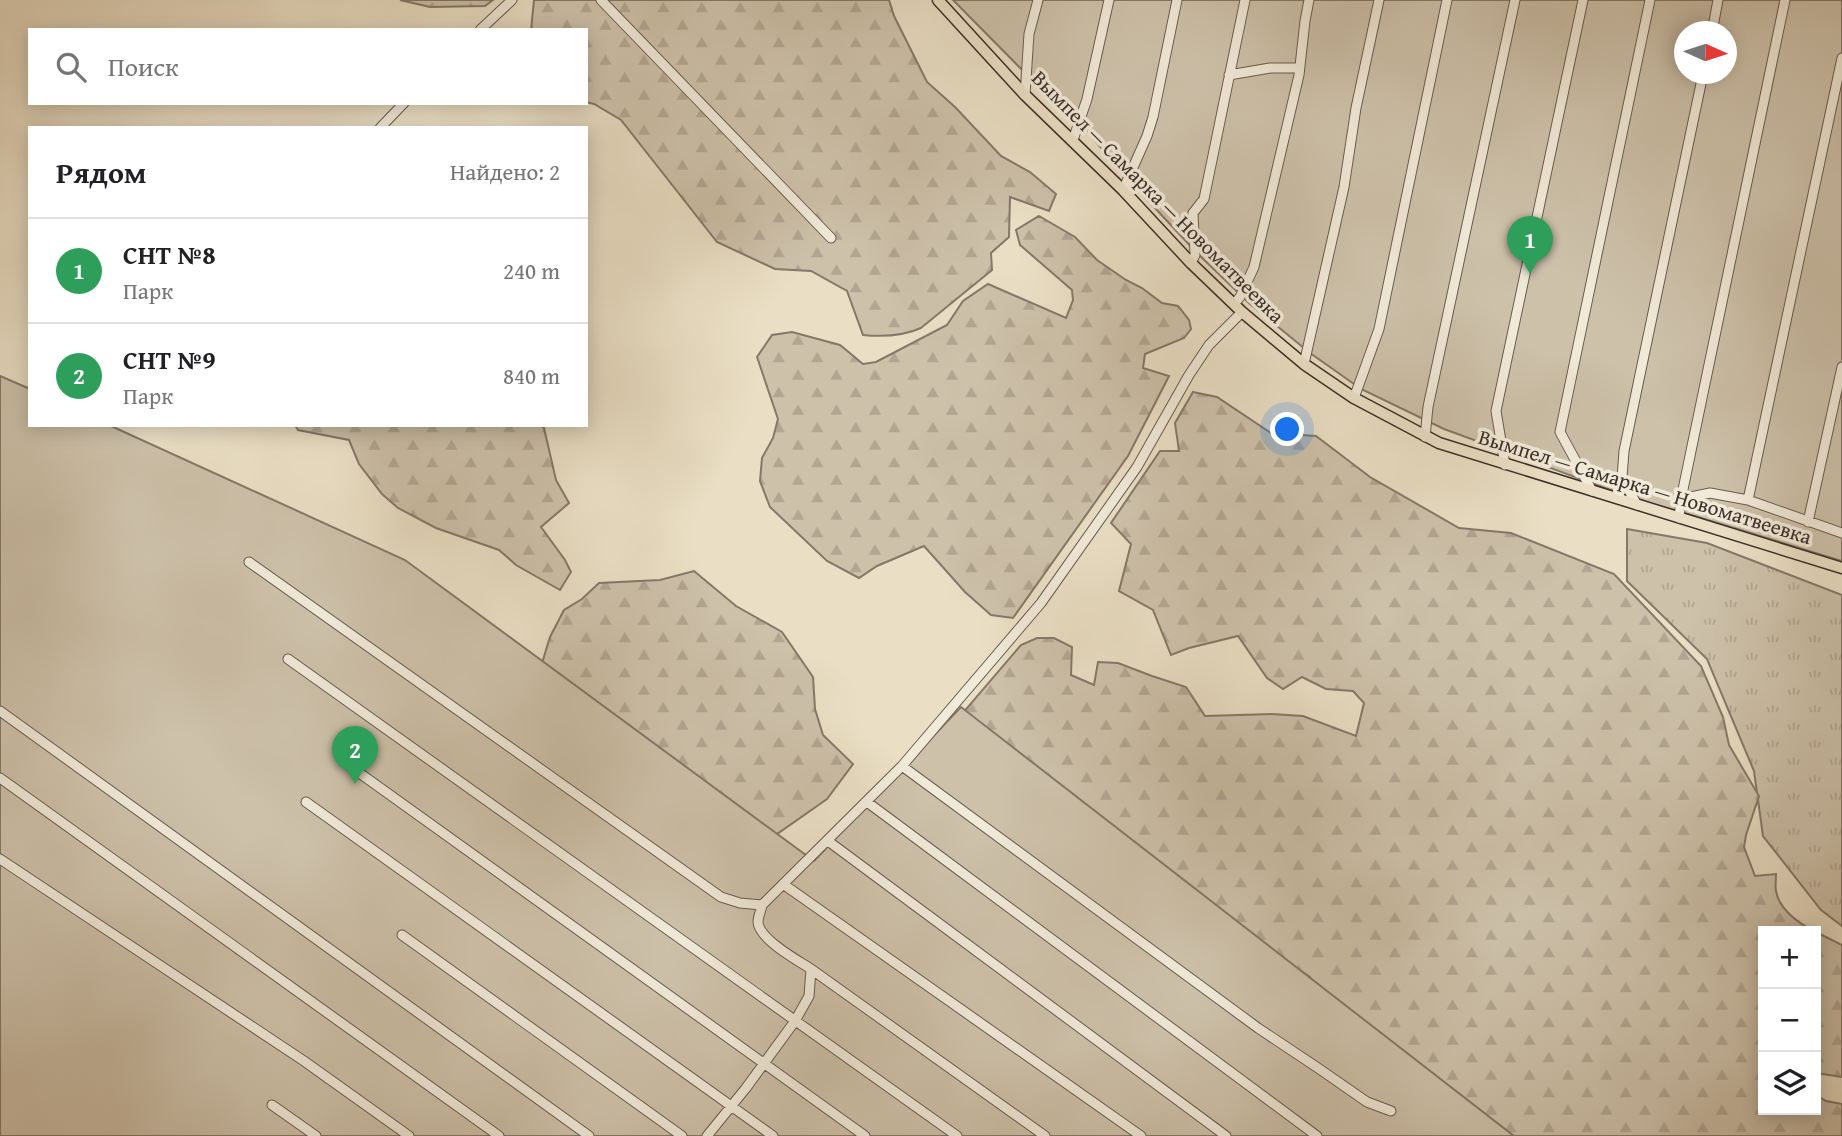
<!DOCTYPE html>
<html lang="ru">
<meta charset="utf-8">
<style>
body{margin:0;font-family:"Gentium Book Plus",serif;background:#f6f6f6;color:#202124}
.controls{position:absolute;right:21px;bottom:21px;display:grid;overflow:hidden;border-radius:0px;box-shadow:0 4px 18px #0003}
.controls button{width:63px;height:63px;display:grid;place-items:center;padding:0;border:0;border-bottom:2px solid #e0e0e0;background:#fff;color:#202124;font:35px sans-serif}
.compass{position:absolute;left:1674px;top:21px;width:63px;height:63px;border-radius:50%;background:#fff;box-shadow:0 4px 18px #0003;rotate:93deg}
.you{position:absolute;left:1288px;top:430px;width:24px;height:24px;margin:-18px;border:5px solid #fff;border-radius:50%;background:#1a73e8;box-shadow:0 0 0 10px #1a73e833}
.badge{display:grid;place-items:center;width:46px;height:46px;border-radius:50%;background:#ea580c;color:#fff;font-size:23px;font-weight:700}
.pin{position:absolute;translate:-50% -58px;filter:drop-shadow(0 2px 4px #0008)}
.pin::after{content:'';position:absolute;top:37px;width:24px;height:21px;background:inherit;clip-path:polygon(0 0,100% 0,50% 100%)}
.list{margin:0;padding:0;list-style:none}
h2{display:flex;justify-content:space-between;align-items:center;height:91px;margin:0;padding:0 28px;font-size:30px}
h2 small{font-size:23px;font-weight:400;color:#757577}
.list li{display:grid;grid-template-columns:46px 1fr auto;gap:21px;align-items:center;box-sizing:border-box;height:105px;padding:0 28px;border-top:2px solid #e0e0e0}
.list b{display:block;font-size:26px;white-space:nowrap}
.list p{margin:0;font-size:23px;white-space:nowrap;color:#757577}
.list em{font-size:23px;font-style:normal;color:#757577}
.icon{flex:none;width:38px;height:38px;fill:none;stroke:currentColor;stroke-width:2;stroke-linecap:round;stroke-linejoin:round}
.map{position:relative;flex:none;width:1842px;height:1136px;overflow:hidden}
.search{position:absolute;background:#fff;box-shadow:0 4px 18px #0003;left:28px;top:28px;width:560px;height:77px;display:flex;align-items:center;gap:18px;box-sizing:border-box;padding:0 24px;border-radius:0px;color:#757577;font-size:26px}
.panel{position:absolute;background:#fff;box-shadow:0 4px 18px #0003;left:28px;top:126px;width:560px;height:301px;border-radius:0px}
.map>svg:first-child{display:block}
.grass{fill:url(#grass-tufts);stroke:#85786a;stroke-width:2}
.forest{fill:url(#forest-firs);stroke:#85786a;stroke-width:2}
.garden{fill:#cdc1aa;stroke:#85786a;stroke-width:2;fill-rule:evenodd}
.lines{fill:none;stroke-linecap:round;stroke-linejoin:round}
.minor-casing{stroke:#685c50;stroke-width:11}
.major-casing{stroke:#3d3029;stroke-width:13}
.minor{stroke:#f1ead9;stroke-width:9}
.major{stroke:#eadfc5;stroke-width:10}
.labels{text-anchor:middle;stroke-width:7;stroke-linejoin:round;paint-order:stroke}
.street-label{font-size:21px;fill:#3d3029;stroke:#f1ead9}
</style>
<div class="map">
<svg width="1842" height="1136" viewBox="0 0 1842 1136">
<defs>
<pattern id="grass-tufts" width="24" height="20" patternUnits="userSpaceOnUse" patternTransform="scale(1.75)"><rect width="24" height="20" fill="#cdc1aa"/><path d="M3 7l-1-3M5 7V3M7 7l1-3M15 17l-1-3M17 17v-4M19 17l1-3" fill="none" stroke="#b1a692"/></pattern>
<pattern id="forest-firs" width="22" height="20" patternUnits="userSpaceOnUse" patternTransform="scale(1.75)"><rect width="22" height="20" fill="#cdc1aa"/><path d="M5 1l3.5 6h-7zM16 11l3.5 6h-7z" fill="#b1a692"/></pattern>
</defs>
<rect width="100%" height="100%" fill="#eadfc5"/>
<filter id="stains"><feTurbulence type="fractalNoise" baseFrequency=".00286" numOctaves="4"/><feColorMatrix values="0 0 0 0 .2 0 0 0 0 .09 0 0 0 0 .02 0 0 0 .5 -.17"/></filter>
<radialGradient id="worn" r=".72"><stop offset=".6" stop-color="#630" stop-opacity="0"/><stop offset="1" stop-color="#630" stop-opacity=".3"/></radialGradient>
<path class="grass" d="M 1627,529 L 1707,543 L 1842,595 L 1842,926 L 1821,910 L 1763,836 L 1754,771 L 1707,659 L 1627,581 Z"/>
<path class="forest" d="M 400,0 L 493,0 L 485,6 L 430,7 Z
M 534,0 L 889,0 L 894,16 L 927,82 L 955,107 L 1001,156 L 1030,172 L 1056,194 L 1049,211 L 1010,197 L 1009,237 L 991,253 L 992,270 L 921,328 C 903,336 883,337 863,335 L 847,291 L 811,271 L 775,269 L 717,242 L 621,120 L 594,104 L 586,102 L 586,30 L 531,30 Z
M 1039,216 L 1075,237 L 1097,260 L 1126,280 L 1142,288 L 1162,303 L 1178,306 L 1189,320 L 1191,329 L 1184,338 L 1145,354 L 1143,368 L 1169,376 L 1128,456 L 1013,618 L 991,615 L 965,592 L 924,546 L 877,566 L 859,578 L 827,561 L 770,507 L 760,481 L 762,458 L 773,438 L 778,419 L 757,357 L 772,335 L 792,332 L 840,345 L 863,364 L 876,362 L 947,325 L 963,301 L 988,284 L 1066,318 L 1073,300 L 1072,290 L 1020,245 L 1016,230 Z
M 1193,392 L 1217,397 L 1271,433 L 1316,436 L 1370,477 L 1459,528 L 1511,533 L 1614,574 L 1701,666 L 1723,717 L 1729,745 L 1759,796 L 1746,835 L 1744,847 L 1755,876 L 1776,874 C 1776,879 1775,886 1776,891 C 1779,909 1798,923 1814,931 L 1763,931 L 1763,1110 L 1816,1110 L 1816,1095 L 1826,1101 L 1842,1104 L 1842,1136 L 1411,1136 L 1329,1011 L 1310,977 L 1162,878 L 961,715 L 1021,645 L 1037,638 L 1054,638 L 1072,647 L 1071,675 L 1094,685 L 1098,662 L 1118,663 L 1152,676 L 1186,687 L 1205,716 L 1272,714 L 1303,716 L 1356,736 L 1364,703 L 1353,691 L 1326,689 L 1302,677 L 1283,689 L 1267,678 L 1238,636 L 1189,648 L 1171,655 L 1153,610 L 1119,591 L 1131,544 L 1111,523 L 1160,451 L 1179,451 L 1175,423 Z
M 295,425 L 541,425 L 544,428 L 556,480 L 569,503 L 541,527 L 565,560 L 571,572 L 560,590 L 516,565 L 499,550 L 436,528 L 398,508 L 382,494 L 359,464 L 349,440 L 298,430 Z
M 694,571 L 736,606 L 782,632 L 813,677 L 815,709 L 823,735 L 853,764 L 827,799 L 777,834 L 763,840 L 532,696 L 550,637 L 564,610 L 582,599 L 599,583 L 660,580 Z
M 1816,932 L 1842,945 L 1842,1077 L 1816,1073 Z"/>
<path class="garden" d="M 953,0 L 1842,0 L 1842,561 L 1688,514 L 1638,500 L 1444,429 L 1361,389 L 1310,353 L 1250,304 L 1197,253 L 1125,176 L 1080,123 L 1036,84 ZM 1685,32 L 1727,32 L 1727,74 L 1685,74 Z
M 0,376 L 30,389 L 30,425 L 109,425 L 405,560 L 814,861 L 961,707 L 1514,1136 L 0,1136 Z"/>
<g class="lines">
<g class="minor-casing">
<path id="minor" d="M 601,0 L 831,238
M 480,30 L 512,0
M 1712,32 L 1718,0
M 1229,75 L 1270,68 L 1299,68
M 1025,95 L 1029,34 L 1038,0
M 380,128 L 404,103
M 1073,140 L 1087,99 L 1109,0
M 1123,190 L 1147,136 L 1153,117 L 1177,0
M 1191,263 L 1195,255 L 1193,213 L 1204,199 L 1245,0
M 1234,304 L 1240,297 L 1254,267 L 1299,75 L 1305,21 L 1309,0
M 1304,364 L 1344,187 L 1356,108 L 1379,0
M 1354,398 L 1379,329 L 1447,0
M 1425,437 L 1428,407 L 1515,0
M 1505,465 L 1496,411 L 1583,0
M 1592,491 L 1560,432 L 1650,0
M 1681,499 L 1710,493 L 1748,500 L 1842,533
M 1748,500 L 1842,58
M 1637,505 L 1622,478 L 1624,451 L 1703,74
M 1679,518 L 1681,499 L 1785,0
M 1808,522 L 1842,367
M 249,562 L 721,897 L 740,903 L 762,905
M 288,659 L 957,1136
M 0,711 L 589,1136
M 347,764 L 865,1136
M 902,766 L 1258,1028 L 1318,1068 L 1367,1102 L 1391,1111
M 0,778 L 499,1136
M 306,802 L 773,1136
M 867,802 L 1317,1136
M 828,841 L 1226,1136
M 0,859 L 304,1061 L 409,1136
M 783,884 L 1141,1136
M 402,935 L 682,1136
M 811,969 L 1045,1136
M 272,1105 L 316,1136
M 707,1136 L 746,1088 L 795,1021 L 809,996 L 811,969 C 797,960 759,939 758,922 C 758,916 761,911 762,905 L 902,766 L 1041,603 L 1137,467 L 1189,375 L 1209,345 L 1242,312"/>
</g>
<g class="major-casing">
<path id="major" d="M 938,0 L 1025,95 L 1123,190 L 1191,263 L 1242,312 L 1304,364 L 1354,398 L 1439,443 L 1842,568"/>
</g>
<use href="#minor" class="minor"/>
<use href="#major" class="major"/>
</g>
<g class="labels">
<g class="street-label">
<text transform="translate(1158 197) rotate(45)" y="7">Вымпел — Самарка — Новоматвеевка</text>
<text transform="translate(1645 487) rotate(17)" y="7">Вымпел — Самарка — Новоматвеевка</text>
</g>
</g>
<rect width="100%" height="100%" filter="url(#stains)"/>
<rect width="100%" height="100%" fill="url(#worn)"/>
</svg>
<div class="controls">
<button>+</button>
<button>−</button>
<button><svg class="icon" aria-label="layers" viewBox="0 0 24 24"><path d="M12 4l9 5-9 5-9-5zM3 14l9 5 9-5"/></svg></button>
</div>
<svg class="compass" viewBox="-18 -18 36 36"><path d="M0-13l5 13h-10z" fill="#e53935"/><path d="M0 13l5-13h-10z" fill="#757577"/></svg>
<div class="you"></div>
<div class="pin badge" style="left:1530px;top:274px;background:#2e9e5b">1</div>
<div class="pin badge" style="left:355px;top:784px;background:#2e9e5b">2</div>
<div class="search"><svg class="icon" aria-label="search" viewBox="0 0 24 24"><circle cx="10" cy="10" r="6"/><path d="M15 15l6 6"/></svg>Поиск</div>
<section class="panel">
<h2>Рядом<small>Найдено: 2</small></h2>
<ul class="list">
<li><span class="badge" style="background:#2e9e5b">1</span><div><b>СНТ №8</b><p>Парк</p></div><em>240 m</em></li>
<li><span class="badge" style="background:#2e9e5b">2</span><div><b>СНТ №9</b><p>Парк</p></div><em>840 m</em></li>
</ul>
</section>
</div>
